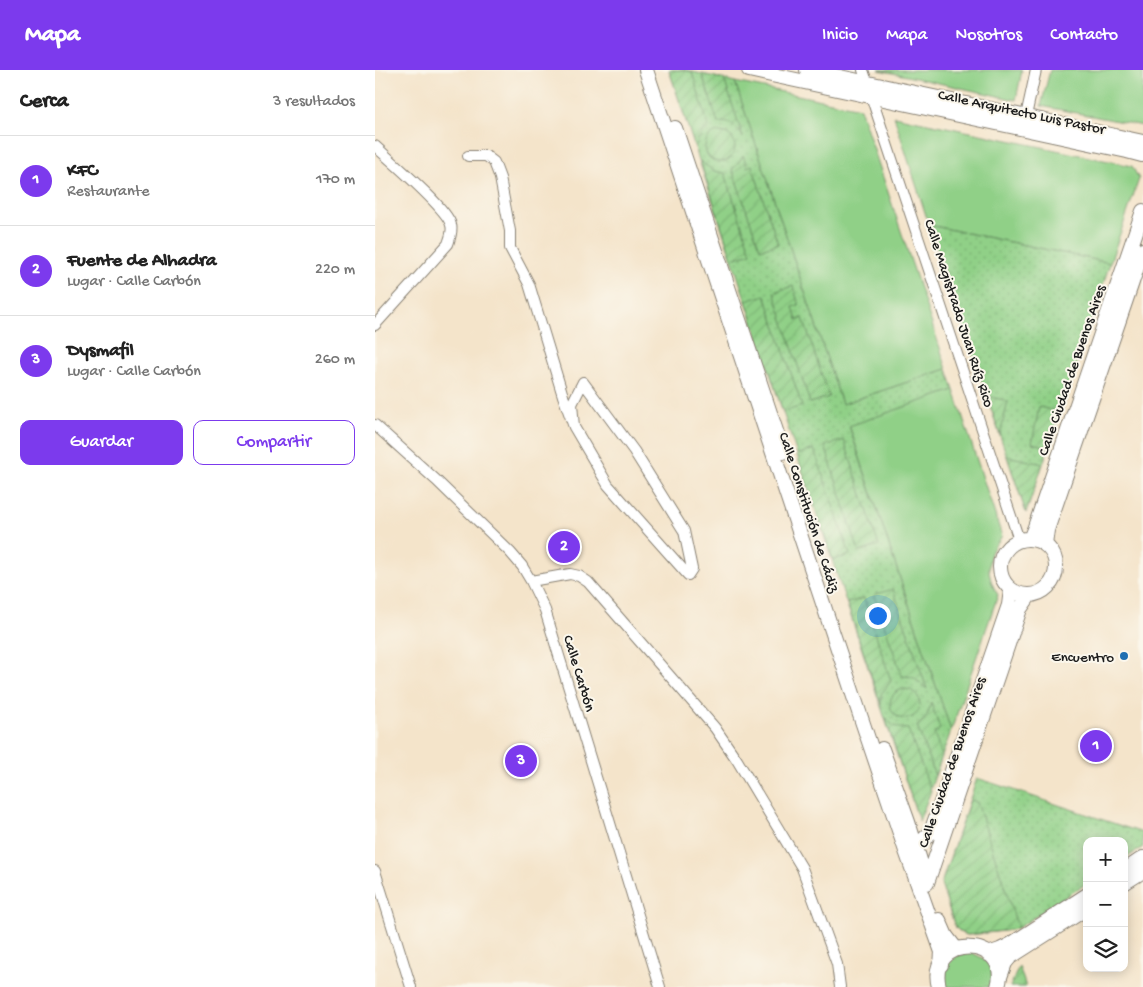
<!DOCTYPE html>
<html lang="es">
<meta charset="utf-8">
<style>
body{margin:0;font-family:"Gochi Hand",sans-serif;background:#f6f6f6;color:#222}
.controls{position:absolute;right:15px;bottom:15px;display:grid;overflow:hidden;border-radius:10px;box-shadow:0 2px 12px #0003}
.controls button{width:45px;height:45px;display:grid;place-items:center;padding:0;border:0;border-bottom:1px solid #e0e0e0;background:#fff;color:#222;font:25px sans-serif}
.you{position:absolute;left:502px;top:545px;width:18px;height:18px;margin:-12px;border:4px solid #fff;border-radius:50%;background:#1a73e8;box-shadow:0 0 0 8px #1a73e833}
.badge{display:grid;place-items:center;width:32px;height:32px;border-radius:50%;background:#7c3aed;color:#fff;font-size:16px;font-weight:700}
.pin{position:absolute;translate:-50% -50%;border:2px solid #fff;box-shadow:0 1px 5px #0006}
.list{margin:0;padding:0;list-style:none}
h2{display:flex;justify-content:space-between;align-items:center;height:65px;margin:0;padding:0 20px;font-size:21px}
h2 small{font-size:16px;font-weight:400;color:#767676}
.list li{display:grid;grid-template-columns:32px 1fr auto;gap:15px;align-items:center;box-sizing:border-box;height:90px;padding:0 20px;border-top:1px solid #e0e0e0}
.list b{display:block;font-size:19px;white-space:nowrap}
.list p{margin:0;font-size:16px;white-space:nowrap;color:#767676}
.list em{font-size:16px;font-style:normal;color:#767676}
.actions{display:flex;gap:10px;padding:15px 20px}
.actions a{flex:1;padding:11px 0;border:1px solid #7c3aed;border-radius:10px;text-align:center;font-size:18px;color:#7c3aed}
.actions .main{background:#7c3aed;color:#fff}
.icon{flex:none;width:28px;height:28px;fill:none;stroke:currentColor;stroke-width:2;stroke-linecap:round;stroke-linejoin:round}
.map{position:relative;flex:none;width:768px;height:917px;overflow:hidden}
header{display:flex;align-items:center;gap:30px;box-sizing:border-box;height:70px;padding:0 25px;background:#7c3aed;color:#fff}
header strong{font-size:24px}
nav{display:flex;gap:28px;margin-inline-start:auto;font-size:18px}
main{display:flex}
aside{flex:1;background:#fff}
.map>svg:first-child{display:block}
.grass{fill:#90d087;stroke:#567652}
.park{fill:url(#park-dots);stroke:#567652}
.garden{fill:url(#garden-furrows);stroke:#567652}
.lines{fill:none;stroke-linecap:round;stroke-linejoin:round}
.minor-casing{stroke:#888073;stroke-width:12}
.tertiary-casing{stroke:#888073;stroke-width:16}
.minor{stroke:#fff;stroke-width:10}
.tertiary{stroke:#fff;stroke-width:14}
.poi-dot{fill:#1f6fb2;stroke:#fbf7ec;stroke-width:2}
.labels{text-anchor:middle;stroke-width:4;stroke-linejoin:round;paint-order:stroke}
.street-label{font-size:15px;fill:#1c1c1c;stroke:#fbf7ec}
.poi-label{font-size:15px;fill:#1c1c1c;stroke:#fbf7ec;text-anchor:end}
</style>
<header>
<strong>Mapa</strong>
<nav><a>Inicio</a><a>Mapa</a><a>Nosotros</a><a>Contacto</a></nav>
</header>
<main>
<aside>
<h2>Cerca<small>3 resultados</small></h2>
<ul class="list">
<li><span class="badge">1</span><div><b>KFC</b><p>Restaurante</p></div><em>170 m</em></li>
<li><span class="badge">2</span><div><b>Fuente de Alhadra</b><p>Lugar · Calle Carbón</p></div><em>220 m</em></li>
<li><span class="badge">3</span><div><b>Dysmafil</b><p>Lugar · Calle Carbón</p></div><em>260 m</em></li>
</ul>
<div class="actions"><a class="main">Guardar</a><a>Compartir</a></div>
</aside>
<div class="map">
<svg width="768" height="917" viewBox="0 0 768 917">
<defs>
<pattern id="park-dots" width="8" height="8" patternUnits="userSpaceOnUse" patternTransform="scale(1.25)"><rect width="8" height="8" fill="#90d087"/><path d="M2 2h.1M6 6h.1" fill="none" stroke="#7cb274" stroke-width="1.8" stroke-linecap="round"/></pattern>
<pattern id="garden-furrows" width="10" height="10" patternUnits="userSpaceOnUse" patternTransform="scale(1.25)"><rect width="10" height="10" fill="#90d087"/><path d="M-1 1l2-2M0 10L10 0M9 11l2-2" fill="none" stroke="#7cb274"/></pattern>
</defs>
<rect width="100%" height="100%" fill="#fbf7ec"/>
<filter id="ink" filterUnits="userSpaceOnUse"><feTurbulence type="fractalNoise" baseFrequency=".02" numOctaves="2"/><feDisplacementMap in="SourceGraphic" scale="10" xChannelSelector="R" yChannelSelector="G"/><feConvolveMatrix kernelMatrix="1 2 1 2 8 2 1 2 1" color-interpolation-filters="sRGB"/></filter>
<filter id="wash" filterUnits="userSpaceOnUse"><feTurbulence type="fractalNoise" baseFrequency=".0096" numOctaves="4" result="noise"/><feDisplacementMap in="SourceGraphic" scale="20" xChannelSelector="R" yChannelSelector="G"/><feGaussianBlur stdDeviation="1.12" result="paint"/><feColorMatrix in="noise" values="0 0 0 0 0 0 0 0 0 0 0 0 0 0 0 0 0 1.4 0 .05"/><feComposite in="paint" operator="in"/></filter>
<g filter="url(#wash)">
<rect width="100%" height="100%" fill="#f4e4ca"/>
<path class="grass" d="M 504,0 L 647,0 L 641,30 Z
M 675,0 L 768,0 L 768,56 L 666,36 Z
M 360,12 L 485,38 L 572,299 L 467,334 Z
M 519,46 L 757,96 L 764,109 L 735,193 L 554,155 Z
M 579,320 L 627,466 C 624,471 618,477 616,483 C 611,498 615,512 623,525 L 576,661 L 474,355 Z
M 597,883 C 619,893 617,894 617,917 L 571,917 C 568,904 571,891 584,885 C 588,884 593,883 597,883 Z"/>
<path class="park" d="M 294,0 L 310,0 L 360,12 L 467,334 L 572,299 L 579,320 L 474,356 L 576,661 L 544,751 Z
M 554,155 L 735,193 L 686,342 L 651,443 Z
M 602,708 L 768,763 L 768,777 L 749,789 L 749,771 L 712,771 L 712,813 L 643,858 L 629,861 L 593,865 L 588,864 L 580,857 L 566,814 Z"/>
<path class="garden" d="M 294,0 L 310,0 L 317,2 L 334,57 C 326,62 323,69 320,78 Z
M 327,4 L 349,9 L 368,67 C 362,57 356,50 343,53 Z
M330 77a15 15 0 1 1 30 0a15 15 0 1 1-30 0Z
M 368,85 L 372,97 L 377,95 L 403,174 L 385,179 L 357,99 L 362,95 Z
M 325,91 L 339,101 L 350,103 L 376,183 L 357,189 Z
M 418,216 L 424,235 L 418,237 L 422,250 L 428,248 L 454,327 L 435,333 L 399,222 Z
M 390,225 L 427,336 L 408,342 L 371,231 Z
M 612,326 L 633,331 L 625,365 Z
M 664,337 L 686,342 L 674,377 L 657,373 Z
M 469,370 L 504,476 L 484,482 L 450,376 Z
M 439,379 L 475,485 L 458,490 L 422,385 Z
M 632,386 L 668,394 L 651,443 Z
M 518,519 L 552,619 L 538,607 L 527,606 L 499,525 Z
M 489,528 L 516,611 L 506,624 L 506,635 L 472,533 Z
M515 634a15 15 0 1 1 30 0a15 15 0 1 1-30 0Z
M 556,632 L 565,659 L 559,663 L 567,686 L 560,706 L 542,656 C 552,648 553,645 556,632 Z
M 510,647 C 517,656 522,659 533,659 L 556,721 L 544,751 Z
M 595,730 L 600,731 L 603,735 L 643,858 L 636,860 L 593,865 L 588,864 L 580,857 L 566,814 Z
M 644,896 L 651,917 L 635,917 Z"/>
</g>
<g filter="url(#ink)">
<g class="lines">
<g class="minor-casing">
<path id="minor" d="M 488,0 L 492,12
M 496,26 L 644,470
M 651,46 L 661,0
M 0,76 C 15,90 73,139 76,155 C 78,161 75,168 73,174 L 0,255
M 93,86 L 111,86 L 119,92 L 125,108 L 135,161 L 135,178 L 154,214 L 188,326 L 199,357 L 233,415 L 313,505 L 317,499 L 309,461 L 259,381 L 208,312 L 197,334 L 199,357
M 0,355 L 61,410 L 135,482 L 147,496 L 156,511 L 170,540 L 285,917
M 156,511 L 195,504 L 204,506 L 213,512 L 340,658 L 362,690 L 427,798 L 462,894 L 465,917
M 0,801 L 36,917"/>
</g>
<g class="tertiary-casing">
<path id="tertiary" d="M 271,0 L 484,642 L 531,781 L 567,882 L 566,895
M 374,0 L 752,81 L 767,85
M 432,0 L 768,72
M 300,58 L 408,382
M625 497a28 28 0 1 1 56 0a28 28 0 1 1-56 0Z
M 655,469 L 660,457 L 768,141
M 670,475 L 672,460 L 768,180
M 507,679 L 533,752 L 550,806
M 533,779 L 539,772 L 547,771 L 556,762 L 634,535 L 636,520
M 749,801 L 768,788
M 552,813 L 645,539 L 654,526
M 749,813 L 768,801
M 564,850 L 571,866 L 581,879
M 613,884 L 625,880 L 635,875 L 712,825
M 625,907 L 630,893 L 635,887 L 712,838
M 564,917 C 550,864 638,865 623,917"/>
</g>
<use href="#minor" class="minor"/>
<use href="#tertiary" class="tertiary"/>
</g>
</g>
<circle class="poi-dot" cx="749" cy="586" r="5"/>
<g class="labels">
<g class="street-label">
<text transform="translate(647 41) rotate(12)" y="5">Calle Arquitecto Luis Pastor</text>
<text transform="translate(585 243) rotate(72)" y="5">Calle Magistrado Juan Ruíz Rico</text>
<text transform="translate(696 300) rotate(-71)" y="5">Calle Ciudad de Buenos Aires</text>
<text transform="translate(435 442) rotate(72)" y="5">Calle Constitución de Cádiz</text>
<text transform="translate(205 603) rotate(73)" y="5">Calle Carbón</text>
<text transform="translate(576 692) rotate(-71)" y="5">Calle Ciudad de Buenos Aires</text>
</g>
<g class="poi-label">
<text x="739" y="591">Encuentro</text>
</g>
</g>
</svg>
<div class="controls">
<button>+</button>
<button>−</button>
<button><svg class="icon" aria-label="layers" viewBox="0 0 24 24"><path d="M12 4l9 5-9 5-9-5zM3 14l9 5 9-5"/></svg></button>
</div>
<div class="you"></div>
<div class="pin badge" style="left:721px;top:676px">1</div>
<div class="pin badge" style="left:189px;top:477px">2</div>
<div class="pin badge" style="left:146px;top:691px">3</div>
</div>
</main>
